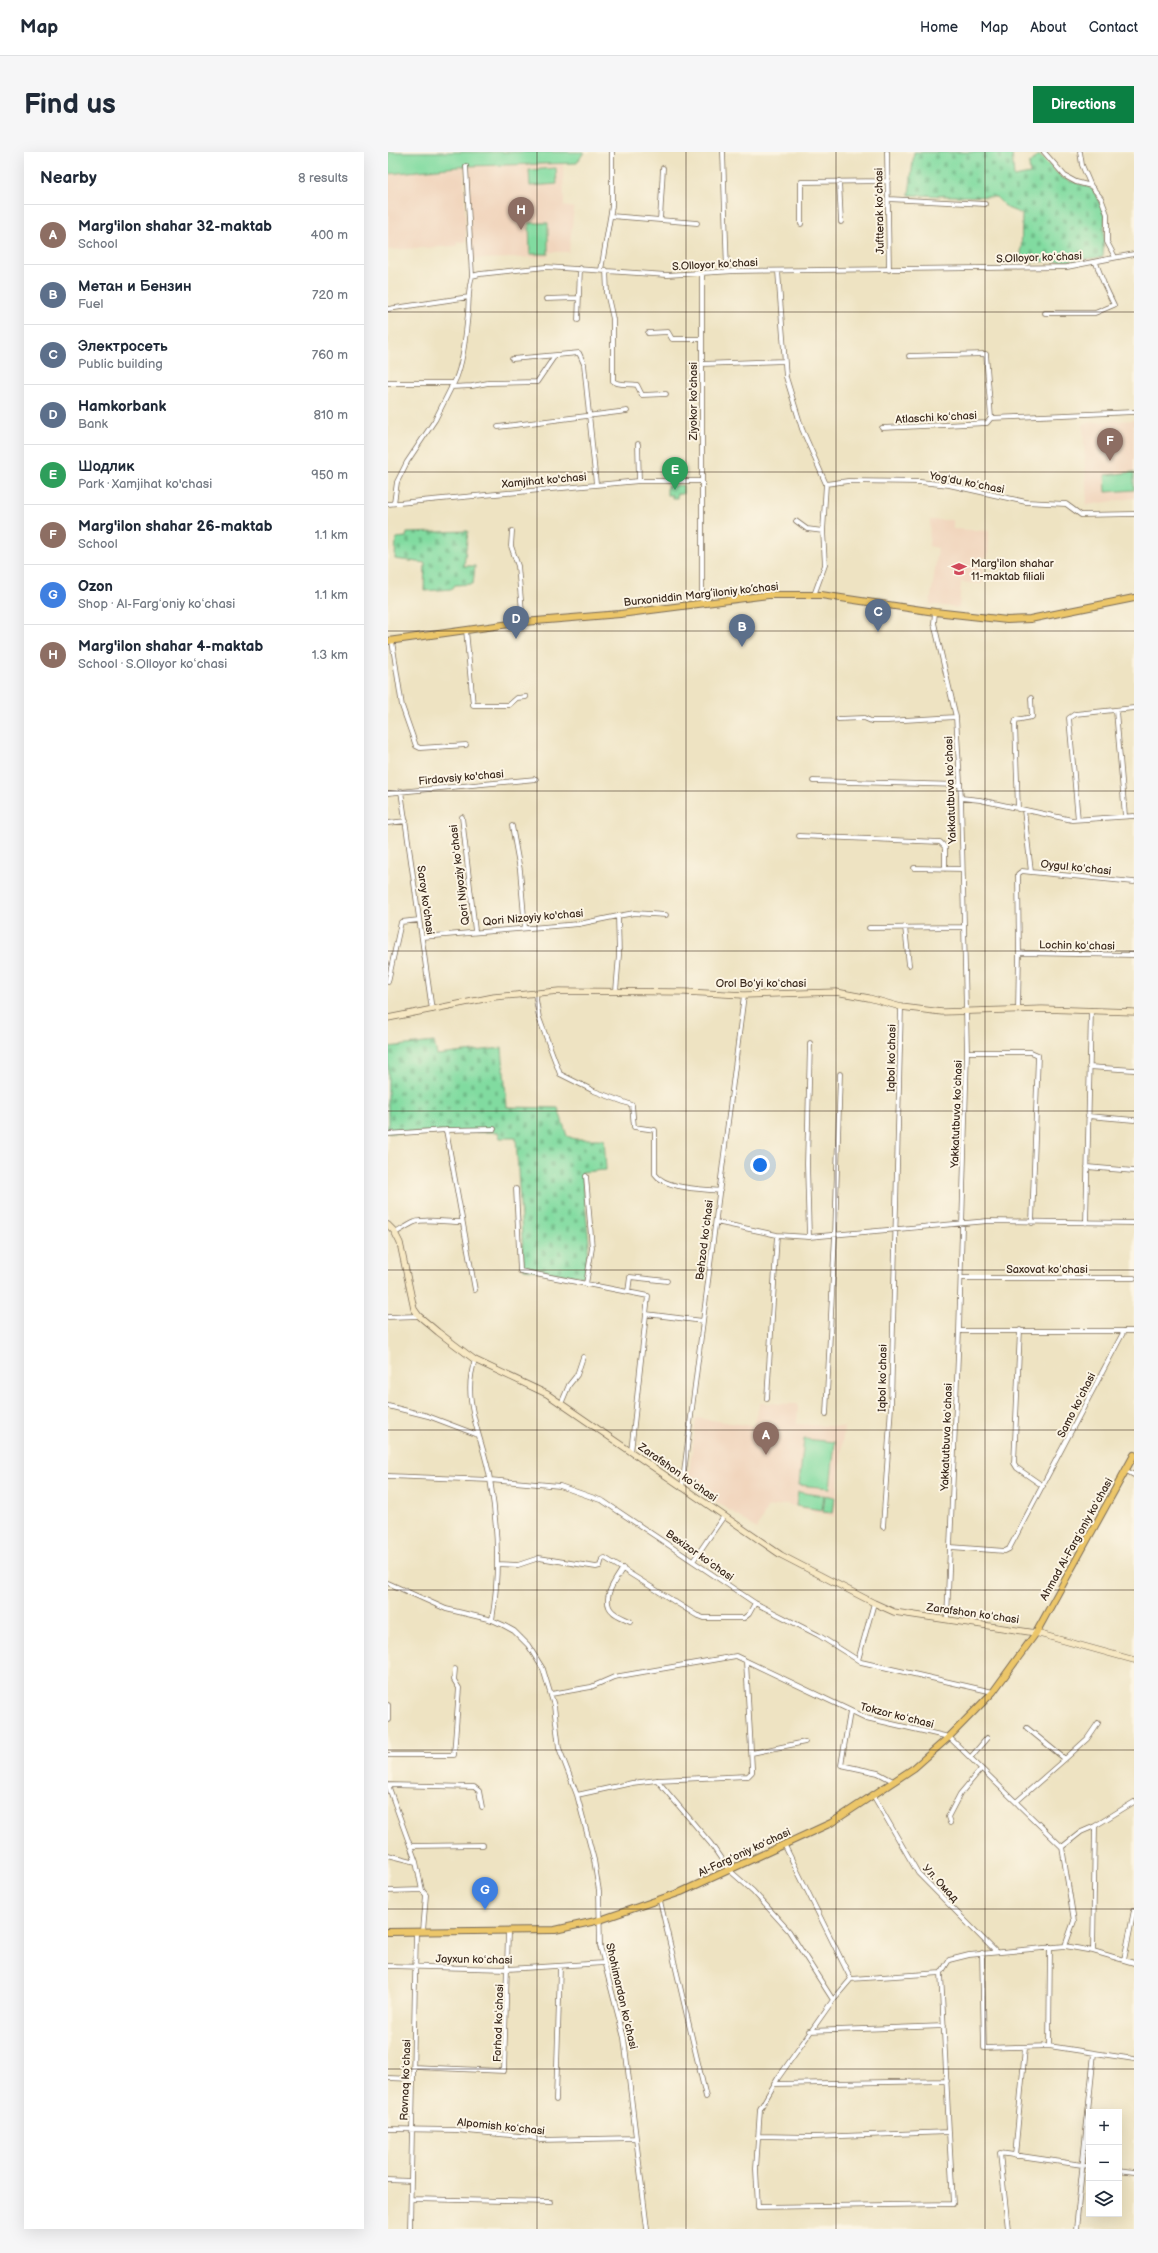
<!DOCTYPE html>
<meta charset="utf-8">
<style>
body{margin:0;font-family:"Balsamiq Sans",sans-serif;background:#f6f6f7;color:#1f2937}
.controls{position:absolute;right:12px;bottom:12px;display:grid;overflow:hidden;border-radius:0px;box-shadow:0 4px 16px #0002}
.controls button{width:36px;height:36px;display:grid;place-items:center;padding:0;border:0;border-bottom:1px solid #e0e1e3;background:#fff;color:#1f2937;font:20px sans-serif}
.you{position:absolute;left:372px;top:1013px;width:14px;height:14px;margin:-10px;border:3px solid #fff;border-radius:50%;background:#1a73e8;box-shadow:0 0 0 6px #1a73e833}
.badge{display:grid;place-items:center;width:26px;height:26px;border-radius:50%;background:#0b8043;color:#fff;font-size:13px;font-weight:700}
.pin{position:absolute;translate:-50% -33px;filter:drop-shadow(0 1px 2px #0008)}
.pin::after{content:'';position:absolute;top:21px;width:14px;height:12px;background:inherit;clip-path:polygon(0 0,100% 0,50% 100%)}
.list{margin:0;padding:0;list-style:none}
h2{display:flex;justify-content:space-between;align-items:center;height:52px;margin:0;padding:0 16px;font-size:17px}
h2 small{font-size:13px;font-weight:400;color:#747a83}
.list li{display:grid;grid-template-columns:26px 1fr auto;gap:12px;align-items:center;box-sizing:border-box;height:60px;padding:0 16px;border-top:1px solid #e0e1e3}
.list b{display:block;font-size:15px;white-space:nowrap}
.list p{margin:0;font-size:13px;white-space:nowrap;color:#747a83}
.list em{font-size:13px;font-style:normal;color:#747a83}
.icon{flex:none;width:22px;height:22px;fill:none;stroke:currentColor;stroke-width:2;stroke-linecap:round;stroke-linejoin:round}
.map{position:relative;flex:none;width:746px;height:2077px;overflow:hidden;border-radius:0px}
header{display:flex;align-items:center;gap:24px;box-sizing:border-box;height:56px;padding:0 20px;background:#fff;border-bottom:1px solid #e0e1e3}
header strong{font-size:19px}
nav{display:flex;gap:22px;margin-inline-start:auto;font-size:14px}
.intro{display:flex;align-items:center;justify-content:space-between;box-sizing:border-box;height:96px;padding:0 24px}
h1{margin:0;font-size:28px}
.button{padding:10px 18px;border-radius:0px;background:#0b8043;color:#fff;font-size:14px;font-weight:700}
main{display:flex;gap:24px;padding:0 24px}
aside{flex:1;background:#fff;border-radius:0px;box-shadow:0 4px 16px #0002}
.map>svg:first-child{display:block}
.built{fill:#f1d5bd}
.cemetery{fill:url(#cemetery-stones);stroke:#5e825f}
.park{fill:#81dba0;stroke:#5e825f}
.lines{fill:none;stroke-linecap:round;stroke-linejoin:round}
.street-casing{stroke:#7a6b57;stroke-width:5.5}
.secondary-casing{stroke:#7a6b57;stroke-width:7}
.primary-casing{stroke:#7a6b57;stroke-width:8}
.street{stroke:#fff;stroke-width:4}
.secondary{stroke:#f7e8c3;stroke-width:5.5}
.primary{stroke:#ecc669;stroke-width:6}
.grid{fill:none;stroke:#3b2a1e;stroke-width:1;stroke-opacity:0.55}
.labels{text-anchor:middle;stroke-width:4;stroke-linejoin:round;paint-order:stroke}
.street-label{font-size:11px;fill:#3b2a1e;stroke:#fcf5e5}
.poi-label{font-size:11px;fill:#3b2a1e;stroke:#fcf5e5;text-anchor:start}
</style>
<header>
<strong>Map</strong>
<nav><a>Home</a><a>Map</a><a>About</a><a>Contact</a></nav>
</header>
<div class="intro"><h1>Find us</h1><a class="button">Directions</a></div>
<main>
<aside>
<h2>Nearby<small>8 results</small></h2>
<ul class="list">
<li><span class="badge" style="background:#8d6e63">A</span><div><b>Marg'ilon shahar 32-maktab</b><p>School</p></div><em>400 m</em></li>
<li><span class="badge" style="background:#5c6f8a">B</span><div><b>Метан и Бензин</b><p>Fuel</p></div><em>720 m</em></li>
<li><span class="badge" style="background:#5c6f8a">C</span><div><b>Электросеть</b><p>Public building</p></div><em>760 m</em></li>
<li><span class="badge" style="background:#5c6f8a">D</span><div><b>Hamkorbank</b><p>Bank</p></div><em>810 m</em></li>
<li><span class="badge" style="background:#2e9e5b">E</span><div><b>Шодлик</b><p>Park · Xamjihat ko'chasi</p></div><em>950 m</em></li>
<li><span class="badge" style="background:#8d6e63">F</span><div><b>Marg'ilon shahar 26-maktab</b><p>School</p></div><em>1.1 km</em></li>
<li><span class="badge" style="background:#3f7fe0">G</span><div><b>Ozon</b><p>Shop · Al-Fargʻoniy koʻchasi</p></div><em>1.1 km</em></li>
<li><span class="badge" style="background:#8d6e63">H</span><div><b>Marg'ilon shahar 4-maktab</b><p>School · S.Olloyor koʻchasi</p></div><em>1.3 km</em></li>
</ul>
</aside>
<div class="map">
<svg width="746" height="2077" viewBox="0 0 746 2077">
<defs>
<pattern id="cemetery-stones" width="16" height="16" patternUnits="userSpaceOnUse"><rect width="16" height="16" fill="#81dba0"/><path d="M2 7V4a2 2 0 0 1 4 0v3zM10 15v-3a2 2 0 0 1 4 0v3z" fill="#70bc89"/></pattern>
</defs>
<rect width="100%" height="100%" fill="#fcf5e5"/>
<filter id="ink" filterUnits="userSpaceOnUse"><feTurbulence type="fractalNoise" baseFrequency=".025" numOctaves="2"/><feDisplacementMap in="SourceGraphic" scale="8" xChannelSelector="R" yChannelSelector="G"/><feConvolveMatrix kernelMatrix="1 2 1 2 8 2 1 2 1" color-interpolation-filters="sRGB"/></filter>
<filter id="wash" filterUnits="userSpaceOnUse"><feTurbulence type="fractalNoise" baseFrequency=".012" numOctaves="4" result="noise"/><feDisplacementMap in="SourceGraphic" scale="16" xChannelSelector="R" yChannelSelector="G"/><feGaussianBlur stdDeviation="0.9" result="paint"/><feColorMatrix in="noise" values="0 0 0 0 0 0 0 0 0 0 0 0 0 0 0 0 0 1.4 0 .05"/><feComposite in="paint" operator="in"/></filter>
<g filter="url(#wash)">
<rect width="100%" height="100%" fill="#eee3c2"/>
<path class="built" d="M 175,11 L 176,54 L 186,56 L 181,100 L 161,100 L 160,105 L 83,107 L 81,13 Z
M 76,15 L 78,90 L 69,90 L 69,94 L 0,98 L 0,22 Z
M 746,268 L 746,346 L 699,353 L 695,271 Z
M 542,368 L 565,368 L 565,377 L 601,379 L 600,405 L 596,405 L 594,432 L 573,430 L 571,456 L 542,452 L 550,396 L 541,394 Z
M 372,1251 L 410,1252 L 409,1272 L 456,1275 L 447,1365 L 398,1352 L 379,1356 L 369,1377 L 300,1331 L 308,1266 L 365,1274 Z"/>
<path class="cemetery" d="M 526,0 L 624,0 L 626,25 L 642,22 L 641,12 L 651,3 L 674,26 L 704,36 L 717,60 L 715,105 L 682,109 L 633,110 L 634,62 L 619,56 L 608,45 L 521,43 Z
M 80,379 L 76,414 L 87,414 L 85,432 L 67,433 L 64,437 L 36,439 L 37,411 L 7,407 L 8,386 L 18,385 L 19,381 Z
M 46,890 L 49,903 L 114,896 L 119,955 L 170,956 L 179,984 L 187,987 L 216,987 L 218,1018 L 194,1020 L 201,1090 L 196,1125 L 136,1117 L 128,986 L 112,986 L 110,980 L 0,981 L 0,895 Z"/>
<path class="park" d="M 0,0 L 196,0 L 189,11 L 79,14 L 0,22 Z
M 168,16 L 169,32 L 142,34 L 141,18 Z
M 141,71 L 160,71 L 160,102 L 142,102 Z
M 746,320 L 746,338 L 718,340 L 717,323 Z
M 295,333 L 295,342 L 289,342 L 289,346 L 284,346 L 284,343 L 279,343 L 279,334 Z
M 416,1287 L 447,1290 L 442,1336 L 411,1333 Z
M 410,1340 L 436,1344 L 434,1358 L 408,1354 Z
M 437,1343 L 447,1345 L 445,1361 L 435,1360 Z"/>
</g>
<g filter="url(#ink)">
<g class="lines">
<g class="street-casing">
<path id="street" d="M 335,0 L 339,119
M 499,0 L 501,118
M 656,0 L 677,24 L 688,30 L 703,34 L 713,46 L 719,62 L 719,90 L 727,105
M 692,0 L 694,13 L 703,34
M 78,14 L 84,124
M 451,29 L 453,70
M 500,47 L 597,52
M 223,64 L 309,71
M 272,68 L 275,16
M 413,72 L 413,30 L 500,29
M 213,118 L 224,54 L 224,0
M 218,118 L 219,141 L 225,167 L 225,229 C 230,234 242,231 249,233 L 254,243 L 278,242
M 390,119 L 398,225 L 414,277 L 438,332 L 435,379 L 437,413 L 426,443
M 314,121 L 314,450
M 158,147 L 189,146
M 0,157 L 81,145
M 657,161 L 707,161 L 726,153 L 716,132 L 708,111
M 190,168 L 192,116
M 260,181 L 280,180 L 284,187 L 314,187
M 124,207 L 191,201 L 196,212 L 208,332
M 314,212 L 396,209
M 0,231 L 66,231 C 75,214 78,181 80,161 C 81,149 80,136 84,124 L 92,122 L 158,115 L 279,123 L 347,119 L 679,115 L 746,102
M 63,235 L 84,234 L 100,231 L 149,230 L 166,205
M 603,266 L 746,260
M 110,275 L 239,259
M 494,276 L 599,271 L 603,266 L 598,202 L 521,204
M 250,292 L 251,329
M 438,332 L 460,329 L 532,330 L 561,333 L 638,350 L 678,352 L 693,363 L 746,362
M 6,351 L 9,330 L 19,310 L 47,268 L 65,232
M 0,352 L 251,329 L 314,329
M 408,369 L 419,377 L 435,379
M 124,379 L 123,394 L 130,414 L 135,471
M 547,460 L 546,471 L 568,565 L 573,646 L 579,900 L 571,1179 L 559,1466
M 78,478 L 85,553 L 121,553 L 129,546 L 138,545
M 4,489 L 14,554 L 28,594 L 32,596 L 78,593
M 728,559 L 737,664
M 450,567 L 476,566 L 483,569 L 499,569 L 568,565
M 425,629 L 572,633
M 13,639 L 44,858
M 0,641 L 148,627
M 573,646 L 592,648 L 684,668 L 746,664
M 630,657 L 627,571 L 628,568 L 644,565 L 643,546
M 636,658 L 643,720 L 746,730
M 74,665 L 87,779
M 690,668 L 681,566 L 687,562 L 746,556
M 0,671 L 18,669
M 124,674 L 132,718 L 137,776
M 411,684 L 552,690 L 557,695 L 557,717
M 526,716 L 574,717
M 230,764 L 246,761 L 278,763
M 517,775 L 521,813
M 481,776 L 576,775
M 34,785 L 191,772 L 230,764 L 231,803 L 228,839
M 631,801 L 630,722 L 634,719 L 643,720
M 0,830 L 13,770 L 31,768
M 147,841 L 151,866 L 172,922 L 206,939 L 244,953 L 246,975 L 267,978 L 267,1022 C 277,1037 315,1037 332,1039
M 630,858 L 631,801 L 746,803
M 579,900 L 643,900 L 650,903 L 644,1071
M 701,915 L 746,918
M 700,964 L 746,968
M 58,978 L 87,1138
M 0,982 L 58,978 L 106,977
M 699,1015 L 746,1019
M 198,1024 L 204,1096 L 198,1132
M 128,1037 L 132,1119 L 260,1144 L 243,1300
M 328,1070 L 389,1083 L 421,1085 L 600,1069 L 746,1071
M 698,1071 L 703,858
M 7,1081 C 13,1078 20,1073 27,1070 C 38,1066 61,1071 74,1070
M 421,1085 L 419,1012 L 422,891
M 573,1126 L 746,1126
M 240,1140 L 242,1125 L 279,1129
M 258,1162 L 315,1169
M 0,1165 L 31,1164
M 632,1178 L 626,1311 L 629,1316 L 655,1334
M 571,1179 L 746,1179
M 87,1208 C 72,1249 96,1288 102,1327 C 110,1374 112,1421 104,1468
M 379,1247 L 389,1083
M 173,1252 L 181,1233 L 189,1223 L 195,1205
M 0,1254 L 40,1264 L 90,1283
M 438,1262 L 447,1083 L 452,922
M 737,1318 L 746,1323
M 0,1324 L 102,1328 L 172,1334 L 215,1349 L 367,1451 L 430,1483 L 473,1510 L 605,1540
M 294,1336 L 356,843
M 495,1375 L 503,1254 L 513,855
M 563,1395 L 617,1399 L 621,1397 L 736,1179
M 305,1409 L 336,1364
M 109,1412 L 130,1413 L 151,1406 L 208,1415 L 212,1414 L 214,1407 L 217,1406 L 308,1463 L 316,1466 L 356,1466 L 361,1462 L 367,1451
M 235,1416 C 229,1426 211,1448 225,1460 C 229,1464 236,1466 242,1469
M 0,1431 L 58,1457 L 104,1468 L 115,1473 L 126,1479 L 140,1493 L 155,1517 L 166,1554 L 171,1596 L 189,1643 L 206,1708 L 211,1739 L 212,1794 L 236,1886 L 259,2077
M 470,1508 L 486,1451
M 163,1542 L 203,1535 L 226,1525 L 348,1504 L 478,1566 L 561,1585 L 674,1695 L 686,1769 L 677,1794
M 0,1553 L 0,1568
M 462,1560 L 453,1613 L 490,1621 L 505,1629
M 639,1576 L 677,1607 L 699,1587 L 710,1571
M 364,1601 L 417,1590
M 0,1603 L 66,1603 L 71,1536 L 66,1528 L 67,1517
M 582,1606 L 599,1586
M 269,1628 L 323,1692 L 340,1717 L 365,1739 L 401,1779 L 445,1848 L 463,1827 L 553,1821 L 561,1808 L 581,1803 L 677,1794 L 705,1799 L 746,1811
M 0,1633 L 28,1710 L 34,1738 L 38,1743 L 35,1779
M 0,1633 L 86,1635 L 91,1639 L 94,1655
M 189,1643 L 244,1631 L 269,1628 L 360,1624 L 364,1620 L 364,1616 L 358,1510
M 485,1643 L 530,1721 L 608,1800
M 628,1650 L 677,1607
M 562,1671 L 560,1665 L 572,1642 L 593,1617
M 707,1674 L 746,1650
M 396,1692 L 463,1827
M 22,1694 L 95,1693
M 674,1695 L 693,1680 L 707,1674 L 705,1799
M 0,1703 L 28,1710
M 0,1739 L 34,1738
M 272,1749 L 318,1945
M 662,1795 L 661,1894 L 746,1907
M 594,1801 L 596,1896 L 661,1894
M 736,1808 L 746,1758
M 0,1814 L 120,1817 L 216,1811
M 553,1821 L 561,1980
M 421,1879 L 556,1874
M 25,1915 L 116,1919 L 120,1780
M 0,1926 L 25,1927
M 386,1932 L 559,1929
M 168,1948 L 172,1814
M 0,1977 L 68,1978 L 143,1985 L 152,1988 L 248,1986
M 370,1984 L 426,1985 L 561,1980 L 565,2052 L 370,2055 L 368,2017 L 372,1957 L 390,1926 L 445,1848
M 627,2004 L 637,1896
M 731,2018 L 746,2020
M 0,2028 L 23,2029
M 23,2047 L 163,2050
M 22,2077 L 28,1780
M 620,2077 L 612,2001 L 701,2014
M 688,2077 L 706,1901"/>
</g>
<g class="secondary-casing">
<path id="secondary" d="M 0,866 L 106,845 L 171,839 L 297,840 L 356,843 L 448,840 L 481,846 L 513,855 L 554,860 L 654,857 L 746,860
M 0,1073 L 6,1079 L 12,1091 L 26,1157 L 31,1164 L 50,1180 L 87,1208 L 159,1242 L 393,1403 L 486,1451 L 506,1460 L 648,1481 L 746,1508"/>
</g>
<g class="primary-casing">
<path id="primary" d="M 0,489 L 136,470 L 232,462 L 380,443 L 433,443 L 547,460 L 619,468 L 642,467 L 746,446
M 0,1780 L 167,1778 L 212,1768 L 293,1740 L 443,1671 L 526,1616 L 561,1585 L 605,1540 L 648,1481 L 746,1303"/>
</g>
<use href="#street" class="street"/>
<use href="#secondary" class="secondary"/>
<use href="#primary" class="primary"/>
</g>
</g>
<path class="grid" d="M 149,0 L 149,2077M 298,0 L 298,2077M 448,0 L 448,2077M 597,0 L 597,2077M 0,160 L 746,160M 0,320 L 746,320M 0,479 L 746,479M 0,639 L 746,639M 0,799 L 746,799M 0,959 L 746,959M 0,1118 L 746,1118M 0,1278 L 746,1278M 0,1438 L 746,1438M 0,1598 L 746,1598M 0,1757 L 746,1757M 0,1917 L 746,1917"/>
<defs>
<g id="school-bare" transform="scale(1.2)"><path d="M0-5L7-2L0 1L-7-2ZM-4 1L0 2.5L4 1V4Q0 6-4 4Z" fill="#d1495b" stroke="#fcf5e5" stroke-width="2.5" paint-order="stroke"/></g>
</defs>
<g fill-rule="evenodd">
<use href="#school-bare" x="571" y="417"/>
</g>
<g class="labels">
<g class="street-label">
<text transform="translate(491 59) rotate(-91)" y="4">Juftterak koʻchasi</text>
<text transform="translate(651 105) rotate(-2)" y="4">S.Olloyor koʻchasi</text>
<text transform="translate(327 112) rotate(-3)" y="4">S.Olloyor koʻchasi</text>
<text transform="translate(305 249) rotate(-90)" y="4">Ziyokor ko'chasi</text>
<text transform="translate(548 265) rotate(-3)" y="4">Atlaschi koʻchasi</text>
<text transform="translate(156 328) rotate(-5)" y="4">Xamjihat ko'chasi</text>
<text transform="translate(579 330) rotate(11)" y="4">Yogʻdu koʻchasi</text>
<text transform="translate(313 442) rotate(-6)" y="4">Burxoniddin Marg’iloniy ko’chasi</text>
<text transform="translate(73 625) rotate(-5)" y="4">Firdavsiy ko'chasi</text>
<text transform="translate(562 638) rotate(-92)" y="4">Yakkatutbuva koʻchasi</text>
<text transform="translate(688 715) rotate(6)" y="4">Oygul koʻchasi</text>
<text transform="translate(71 723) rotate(-97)" y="4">Qori Niyoziy koʻchasi</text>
<text transform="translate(38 748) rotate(82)" y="4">Saroy ko'chasi</text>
<text transform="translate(145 765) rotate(-5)" y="4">Qori Nizoyiy ko'chasi</text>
<text transform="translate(689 793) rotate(1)" y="4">Lochin koʻchasi</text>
<text x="373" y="835">Orol Boʻyi koʻchasi</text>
<text transform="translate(503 906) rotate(-89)" y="4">Iqbol koʻchasi</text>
<text transform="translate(568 962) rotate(-88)" y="4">Yakkatutbuva koʻchasi</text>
<text transform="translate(316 1088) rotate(-83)" y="4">Behzod koʻchasi</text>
<text x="659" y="1121">Saxovat koʻchasi</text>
<text transform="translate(494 1226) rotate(-89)" y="4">Iqbol koʻchasi</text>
<text transform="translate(688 1253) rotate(-63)" y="4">Samo koʻchasi</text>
<text transform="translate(558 1285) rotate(-88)" y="4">Yakkatutbuva koʻchasi</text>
<text transform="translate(290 1320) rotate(35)" y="4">Zarafshon koʻchasi</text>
<text transform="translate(688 1387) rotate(-61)" y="4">Ahmad Al-Fargʻoniy koʻchasi</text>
<text transform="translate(312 1403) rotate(35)" y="4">Bexizor koʻchasi</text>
<text transform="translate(585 1461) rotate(8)" y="4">Zarafshon koʻchasi</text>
<text transform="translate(509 1563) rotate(14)" y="4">Tokzor koʻchasi</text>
<text transform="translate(356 1700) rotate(-25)" y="4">Al-Fargʻoniy koʻchasi</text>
<text transform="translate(553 1731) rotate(47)" y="4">Ул. Омад</text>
<text transform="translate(86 1807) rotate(1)" y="4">Jayxun koʻchasi</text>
<text transform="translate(234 1844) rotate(77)" y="4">Shohimardon koʻchasi</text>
<text transform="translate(110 1871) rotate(-88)" y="4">Farhod koʻchasi</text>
<text transform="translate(17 1928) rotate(-88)" y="4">Ravnaq koʻchasi</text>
<text transform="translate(113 1974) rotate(6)" y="4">Alpomish koʻchasi</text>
</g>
<g class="poi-label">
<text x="583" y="415">Marg'ilon shahar<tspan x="583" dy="13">11-maktab filiali</tspan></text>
</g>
</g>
</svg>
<div class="controls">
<button>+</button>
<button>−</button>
<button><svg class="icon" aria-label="layers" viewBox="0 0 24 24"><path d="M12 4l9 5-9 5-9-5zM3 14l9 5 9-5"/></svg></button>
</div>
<div class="you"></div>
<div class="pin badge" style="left:378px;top:1303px;background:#8d6e63">A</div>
<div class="pin badge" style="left:354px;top:495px;background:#5c6f8a">B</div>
<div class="pin badge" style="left:490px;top:480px;background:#5c6f8a">C</div>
<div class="pin badge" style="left:128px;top:487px;background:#5c6f8a">D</div>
<div class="pin badge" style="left:287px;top:338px;background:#2e9e5b">E</div>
<div class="pin badge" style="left:722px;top:309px;background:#8d6e63">F</div>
<div class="pin badge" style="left:97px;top:1758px;background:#3f7fe0">G</div>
<div class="pin badge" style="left:133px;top:78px;background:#8d6e63">H</div>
</div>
</main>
